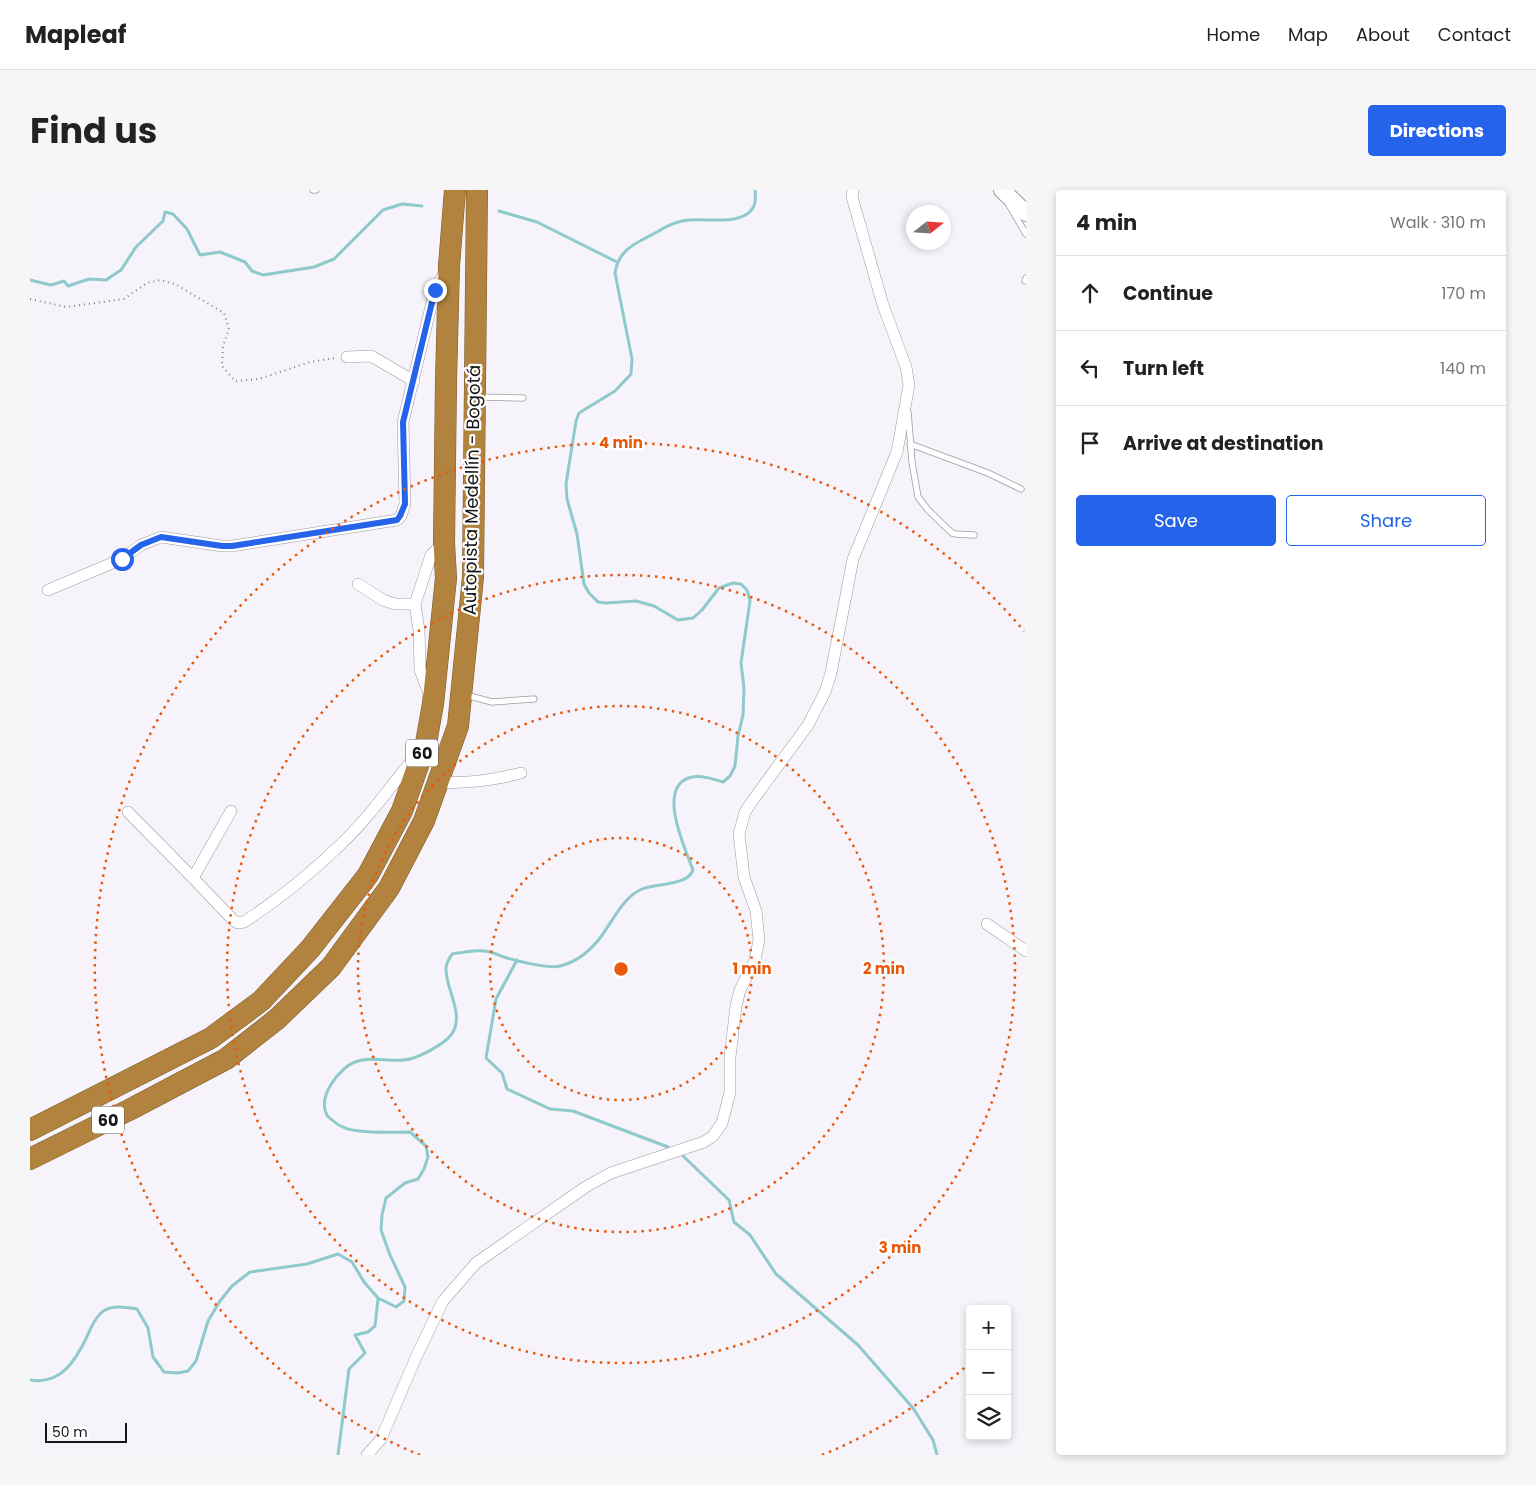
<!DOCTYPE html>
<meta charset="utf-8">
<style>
body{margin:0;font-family:Poppins,sans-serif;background:#f6f6f6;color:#222}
.controls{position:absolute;right:15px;bottom:15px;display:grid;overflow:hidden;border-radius:5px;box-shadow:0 2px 8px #0003}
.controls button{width:45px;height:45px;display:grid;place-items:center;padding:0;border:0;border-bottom:1px solid #e0e0e0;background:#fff;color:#222;font:25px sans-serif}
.compass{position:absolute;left:876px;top:15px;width:45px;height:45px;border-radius:50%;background:#fff;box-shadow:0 2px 8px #0003;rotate:73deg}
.scale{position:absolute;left:15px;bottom:12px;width:82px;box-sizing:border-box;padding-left:5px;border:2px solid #151416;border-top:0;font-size:14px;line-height:18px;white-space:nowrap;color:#151416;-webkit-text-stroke:4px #fff;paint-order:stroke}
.stop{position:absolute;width:15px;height:15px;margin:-11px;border:4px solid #2563eb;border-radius:50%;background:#fff}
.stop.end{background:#2563eb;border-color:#fff;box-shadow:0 1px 5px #0008}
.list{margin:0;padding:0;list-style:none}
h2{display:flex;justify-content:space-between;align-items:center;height:65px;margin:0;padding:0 20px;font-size:21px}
h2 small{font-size:16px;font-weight:400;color:#767676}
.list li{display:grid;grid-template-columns:32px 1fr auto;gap:15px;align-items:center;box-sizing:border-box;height:75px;padding:0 20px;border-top:1px solid #e0e0e0}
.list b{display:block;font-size:19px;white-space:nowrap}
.list em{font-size:16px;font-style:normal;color:#767676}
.actions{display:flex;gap:10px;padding:15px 20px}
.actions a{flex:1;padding:11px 0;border:1px solid #2563eb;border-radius:5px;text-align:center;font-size:18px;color:#2563eb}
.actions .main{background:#2563eb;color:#fff}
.icon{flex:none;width:28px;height:28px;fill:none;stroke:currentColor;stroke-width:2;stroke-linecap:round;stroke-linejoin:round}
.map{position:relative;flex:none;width:996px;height:1265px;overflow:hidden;border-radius:5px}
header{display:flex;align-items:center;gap:30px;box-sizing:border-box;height:70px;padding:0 25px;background:#fff;border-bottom:1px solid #e0e0e0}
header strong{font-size:24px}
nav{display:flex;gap:28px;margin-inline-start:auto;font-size:18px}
.intro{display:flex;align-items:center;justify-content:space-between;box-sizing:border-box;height:120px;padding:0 30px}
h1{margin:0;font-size:35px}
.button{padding:12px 22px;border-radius:5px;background:#2563eb;color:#fff;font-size:18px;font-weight:700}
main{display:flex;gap:30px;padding:0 30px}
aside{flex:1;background:#fff;border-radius:5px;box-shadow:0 2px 8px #0003}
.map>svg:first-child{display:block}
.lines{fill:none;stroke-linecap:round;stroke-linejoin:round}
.stream{stroke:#8ec9cc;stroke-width:3}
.lane-casing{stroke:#9b9a9f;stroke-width:7}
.street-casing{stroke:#9b9a9f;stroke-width:12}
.secondary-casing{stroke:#9b9a9f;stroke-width:18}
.highway-casing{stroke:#7b5c30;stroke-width:22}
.path{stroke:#838185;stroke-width:2;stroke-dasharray:1 4;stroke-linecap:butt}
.lane{stroke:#fff;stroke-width:5.5}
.street{stroke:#fff;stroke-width:11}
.secondary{stroke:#fff;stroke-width:16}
.highway{stroke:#b2833e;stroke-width:21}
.route{stroke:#2563eb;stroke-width:6}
.ring{fill:none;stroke:#e8590c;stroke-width:2.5;stroke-dasharray:2.5 5}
.labels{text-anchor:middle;stroke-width:4.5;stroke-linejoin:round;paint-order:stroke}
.shield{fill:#fff;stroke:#5b5a5c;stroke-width:1}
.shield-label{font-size:16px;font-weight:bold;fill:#151416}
.street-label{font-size:18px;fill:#151416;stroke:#fff}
.centre{fill:#e8590c;stroke:#fff;stroke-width:2.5}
.ring-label{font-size:15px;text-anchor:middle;font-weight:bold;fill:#e8590c;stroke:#fff;stroke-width:4.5;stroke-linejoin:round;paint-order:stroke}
</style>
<header>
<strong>Mapleaf</strong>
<nav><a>Home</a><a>Map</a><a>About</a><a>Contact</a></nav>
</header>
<div class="intro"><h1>Find us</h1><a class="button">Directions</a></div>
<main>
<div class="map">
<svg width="996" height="1265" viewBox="0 0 996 1265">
<rect width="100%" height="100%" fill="#f6f4fa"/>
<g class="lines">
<path class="stream" d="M 469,21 L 507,32 L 587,72
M 0,90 L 21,95 L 34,91 L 38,96 L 59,89 L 76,90 L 91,80 L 106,57 L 133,31 L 135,22 L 143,24 L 157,39 L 170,65 L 190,62 L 215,72 L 222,81 L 233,85 L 284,77 L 304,69 L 353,20 L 372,14 L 392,16
M 487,770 L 466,809 L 456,868 L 472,883 L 477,899 L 520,919 L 543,921 L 638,957
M 651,964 L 699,1010 L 704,1032 L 720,1045 L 746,1084 L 828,1155 L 883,1218 L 903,1250 L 907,1265
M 0,1190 C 25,1194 40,1179 51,1158 C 58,1147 61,1133 70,1124 C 79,1114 95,1117 107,1119 L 118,1138 L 123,1167 L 134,1182 L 148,1183 L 158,1181 L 166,1171 L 178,1131 L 190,1111 L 202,1096 L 220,1082 L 277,1074 L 308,1064 L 322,1072 L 334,1092 L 348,1108 L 366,1117 L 374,1111 L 375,1097 L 360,1065 L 351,1040 L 352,1025 L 356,1008 L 375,993 L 388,989 L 394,979 L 398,967 L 396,956 L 380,942 C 363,942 346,943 330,941 C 319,940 311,938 302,930 C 300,928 298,927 297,925 C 287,907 309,878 325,872 C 341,866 358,872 374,870 C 387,869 413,855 421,845 C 436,825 415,799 416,778 C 416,773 420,768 422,764 C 435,762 448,759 460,762 C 465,763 470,766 474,767 C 486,771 520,779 530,776 C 546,772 560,761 570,748 C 583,731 592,708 612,699 C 626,693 658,696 663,680 C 655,658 625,595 662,587 C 671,585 684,589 693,592 L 700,586 L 705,576 L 708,546 L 713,525 L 714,498 L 711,473 L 720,411 L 717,400 L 711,394 L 703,393 L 689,398 L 672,420 L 663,428 L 648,430 L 624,416 L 606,411 L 576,413 L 568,412 L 559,403 L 554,394 L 547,344 L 537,309 L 536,294 L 546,231 L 549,223 L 585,201 L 601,184 L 602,169 L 585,83 C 589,58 607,53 627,42 C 635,37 642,33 652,31 C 670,27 701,35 717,24 C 726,18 726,9 725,0
M 308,1265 L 319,1179 L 335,1163 L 325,1145 L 338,1142 L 345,1136 L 348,1109"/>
<g class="lane-casing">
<path id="lane" d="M 283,0 L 286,0
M 979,15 L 996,44
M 995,91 L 996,88
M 449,207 L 493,208
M 878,222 L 882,272 L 888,307 L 898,320 L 922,343 L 926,344 L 944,345
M 880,254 L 958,283 L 991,299
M 436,505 L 462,512 L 504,509"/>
</g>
<g class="street-casing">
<path id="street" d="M 317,167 L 341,166 L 384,191
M 328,394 L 353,410 L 365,414 L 385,414
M 18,400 L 92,369 L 111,355 L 131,347 L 192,356 L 202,356 L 367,330 L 371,326 L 375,314 L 373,232 L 405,100 L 414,84
M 400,506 L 390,480 L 389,440 L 385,414 L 401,365 L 414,353
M 408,592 C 437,594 462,590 491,583
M 98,622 L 163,688 L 203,730 L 208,733 L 214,732 C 248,710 280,684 309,656 C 338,629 361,596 386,565
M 163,688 L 201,621
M 957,734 L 996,761
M 337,1265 L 351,1249 L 387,1165 L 413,1111 L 446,1073 L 557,996 L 581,983 L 674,952 L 683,946 L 692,933 L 700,902 L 700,867 L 706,816 L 710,800 L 725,770 L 729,750 L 726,721 L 714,687 L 709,644 L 715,622 L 723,610 L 778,535 L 795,502 L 801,483 L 823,369 L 867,262 L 879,195 L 876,177 L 853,115 L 822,7 L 823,0"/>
</g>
<g class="secondary-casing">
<path id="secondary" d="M 972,0 L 996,23"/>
</g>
<g class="highway-casing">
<path id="highway" d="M 0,940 L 181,848 L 231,811 L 280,759 L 338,685 L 372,621 L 396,553 L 403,514 L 416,388 L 414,353 L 416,191 L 419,76 L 425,0
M 0,969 L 101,919 L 196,869 L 247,829 L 301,777 L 359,698 L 394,631 L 428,536 L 443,387 L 447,0"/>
</g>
<path class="path" d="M 0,109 L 36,117 L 94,109 L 117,93 L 130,90 L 145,94 L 194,123 L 199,139 L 193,156 L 192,176 L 205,191 L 229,189 L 280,172 L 306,168"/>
<use href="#lane" class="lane"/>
<use href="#street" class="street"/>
<use href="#secondary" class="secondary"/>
<use href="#highway" class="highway"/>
</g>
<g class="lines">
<path class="route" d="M 92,369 L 111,355 L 131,347 L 192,356 L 202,356 L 367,330 L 370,326 L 375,314 L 373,232 L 405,100"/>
</g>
<g class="ring">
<circle cx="591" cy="779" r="131"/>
<circle cx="591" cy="779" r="263"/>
<circle cx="591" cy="779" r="394"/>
<path d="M940 1173A526 526 0 0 1 792 1265M390 1265A526 526 0 1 1 994 441"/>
</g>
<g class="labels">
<g class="shield">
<rect x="376" y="549.5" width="32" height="27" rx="4"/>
<rect x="62" y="916.5" width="32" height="27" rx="4"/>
</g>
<g class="shield-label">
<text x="392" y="569">60</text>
<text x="78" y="936">60</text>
</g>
<g class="street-label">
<text transform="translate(442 300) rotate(-89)" y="6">Autopista Medellín - Bogotá</text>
</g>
</g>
<circle cx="591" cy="779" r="8" class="centre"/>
<g class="ring-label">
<text x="591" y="258">4 min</text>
<text x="722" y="784">1 min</text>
<text x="854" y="784">2 min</text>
<text x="870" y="1063">3 min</text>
</g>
</svg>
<div class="controls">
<button>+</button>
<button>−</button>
<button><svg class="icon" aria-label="layers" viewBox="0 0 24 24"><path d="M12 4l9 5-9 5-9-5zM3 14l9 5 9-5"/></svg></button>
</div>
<svg class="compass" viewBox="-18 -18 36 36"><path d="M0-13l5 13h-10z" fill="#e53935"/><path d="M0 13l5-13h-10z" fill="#767676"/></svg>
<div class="scale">50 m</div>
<div class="stop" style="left:92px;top:369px"></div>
<div class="stop end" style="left:405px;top:100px"></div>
</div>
<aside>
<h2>4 min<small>Walk · 310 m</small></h2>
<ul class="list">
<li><svg class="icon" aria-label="ahead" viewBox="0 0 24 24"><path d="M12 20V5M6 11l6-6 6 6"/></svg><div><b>Continue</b></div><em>170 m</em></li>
<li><svg class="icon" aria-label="left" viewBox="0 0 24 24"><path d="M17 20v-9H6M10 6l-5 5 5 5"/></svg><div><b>Turn left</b></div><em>140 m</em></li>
<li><svg class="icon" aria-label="arrive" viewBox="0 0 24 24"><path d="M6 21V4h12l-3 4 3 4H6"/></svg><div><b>Arrive at destination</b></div></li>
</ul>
<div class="actions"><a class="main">Save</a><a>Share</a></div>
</aside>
</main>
